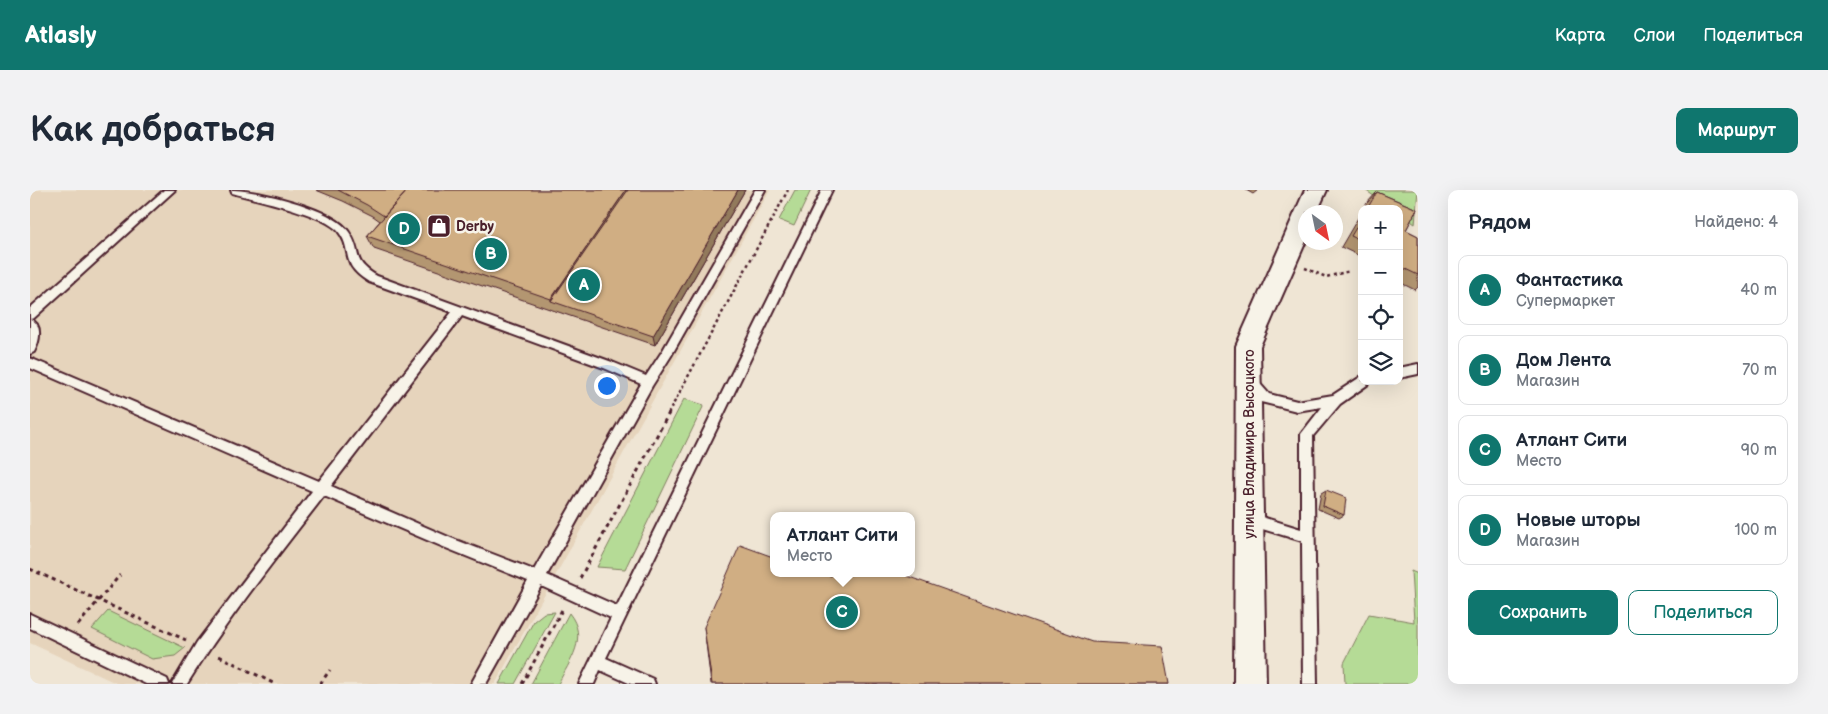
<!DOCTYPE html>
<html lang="ru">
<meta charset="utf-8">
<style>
body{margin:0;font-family:"Balsamiq Sans",sans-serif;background:#f2f2f3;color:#1f2937}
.controls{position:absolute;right:15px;top:15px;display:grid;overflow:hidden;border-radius:10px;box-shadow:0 5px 20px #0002}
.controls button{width:45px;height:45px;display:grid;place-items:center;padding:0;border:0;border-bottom:1px solid #e0e1e3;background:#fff;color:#1f2937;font:25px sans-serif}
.compass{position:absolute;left:1268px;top:15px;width:45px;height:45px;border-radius:50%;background:#fff;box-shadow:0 5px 20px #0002;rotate:147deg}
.you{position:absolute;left:576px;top:195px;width:18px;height:18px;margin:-12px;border:4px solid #fff;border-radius:50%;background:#1a73e8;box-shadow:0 0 0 8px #1a73e833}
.badge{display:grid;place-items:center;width:32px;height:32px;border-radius:50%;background:#0f766e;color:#fff;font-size:16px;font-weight:700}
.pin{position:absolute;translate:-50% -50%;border:2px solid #fff;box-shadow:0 1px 5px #0006}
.popup{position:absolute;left:740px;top:322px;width:145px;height:65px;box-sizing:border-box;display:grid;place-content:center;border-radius:10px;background:#fff;filter:drop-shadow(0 1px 4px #0005);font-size:16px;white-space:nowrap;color:#747a83}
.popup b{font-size:19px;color:#1f2937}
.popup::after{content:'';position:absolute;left:50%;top:100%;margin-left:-10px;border:10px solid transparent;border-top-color:#fff}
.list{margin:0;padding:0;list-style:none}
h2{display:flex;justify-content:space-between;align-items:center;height:65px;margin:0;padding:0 20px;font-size:21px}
h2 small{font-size:16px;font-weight:400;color:#747a83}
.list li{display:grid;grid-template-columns:32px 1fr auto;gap:15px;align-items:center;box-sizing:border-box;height:70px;margin:0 10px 10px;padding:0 10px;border:1px solid #e0e1e3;border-radius:10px}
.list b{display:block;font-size:19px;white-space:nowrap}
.list p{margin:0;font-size:16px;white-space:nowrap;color:#747a83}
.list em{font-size:16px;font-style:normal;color:#747a83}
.actions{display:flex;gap:10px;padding:15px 20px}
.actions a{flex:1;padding:11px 0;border:1px solid #0f766e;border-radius:10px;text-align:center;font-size:18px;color:#0f766e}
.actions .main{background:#0f766e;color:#fff}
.icon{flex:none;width:28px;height:28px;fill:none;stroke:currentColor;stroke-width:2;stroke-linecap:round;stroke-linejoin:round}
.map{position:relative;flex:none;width:1388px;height:494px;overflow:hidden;border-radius:10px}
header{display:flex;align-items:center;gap:30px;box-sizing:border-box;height:70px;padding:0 25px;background:#0f766e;color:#fff}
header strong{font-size:24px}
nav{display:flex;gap:28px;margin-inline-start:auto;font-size:18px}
.intro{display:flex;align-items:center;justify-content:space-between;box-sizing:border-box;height:120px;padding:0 30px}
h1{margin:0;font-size:35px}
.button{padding:12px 22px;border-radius:10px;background:#0f766e;color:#fff;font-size:18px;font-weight:700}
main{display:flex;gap:30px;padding:0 30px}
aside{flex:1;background:#fff;border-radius:10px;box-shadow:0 5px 20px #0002}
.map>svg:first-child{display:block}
.built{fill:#e6d4bc}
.green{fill:#b5db96;stroke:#807d60}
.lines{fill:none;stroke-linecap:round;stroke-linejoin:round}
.service-casing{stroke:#4a1f2b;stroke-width:4}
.minor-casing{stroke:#4a1f2b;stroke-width:4}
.path-far1{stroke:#4a1f2b;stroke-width:2.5;stroke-dasharray:3 3;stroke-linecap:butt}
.path{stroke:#4a1f2b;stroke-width:3;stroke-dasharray:4 4;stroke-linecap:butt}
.service{fill:#f7f3e8;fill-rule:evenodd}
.minor{fill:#f7f3e8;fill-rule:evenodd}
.wall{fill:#b39671;stroke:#4a1f2b}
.shaded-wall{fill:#927a5c;stroke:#4a1f2b}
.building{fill:#d0ae83;stroke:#4a1f2b}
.labels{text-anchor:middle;stroke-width:5;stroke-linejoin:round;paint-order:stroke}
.poi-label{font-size:14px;font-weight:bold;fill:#4a1f2b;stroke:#f7f3e8;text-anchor:start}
.street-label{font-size:14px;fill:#4a1f2b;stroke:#f7f3e8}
</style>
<header>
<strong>Atlasly</strong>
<nav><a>Карта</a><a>Слои</a><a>Поделиться</a></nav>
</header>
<div class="intro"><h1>Как добраться</h1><a class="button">Маршрут</a></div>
<main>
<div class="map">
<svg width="1388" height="494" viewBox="0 0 1388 494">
<rect width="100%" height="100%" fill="#efe5d4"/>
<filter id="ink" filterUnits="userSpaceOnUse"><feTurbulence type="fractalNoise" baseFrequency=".02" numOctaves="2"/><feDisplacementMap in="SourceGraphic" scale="10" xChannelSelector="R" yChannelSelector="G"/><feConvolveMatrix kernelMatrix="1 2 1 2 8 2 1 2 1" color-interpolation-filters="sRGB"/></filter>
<g filter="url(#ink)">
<path class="built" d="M 0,0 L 740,0 L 465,494 L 88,494 L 0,453 Z"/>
<path class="green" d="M 765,0 L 781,0 L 764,36 L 749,30 Z
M 1335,0 L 1388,0 L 1385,34 L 1369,23 L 1369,19 L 1363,19 Z
M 654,209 L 674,215 L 595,379 L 567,377 Z
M 1381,381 L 1388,384 L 1388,494 L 1315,494 L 1314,473 L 1339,424 L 1384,432 Z
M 78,421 L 155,458 L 145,466 L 122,469 L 62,439 Z
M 525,422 L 485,494 L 469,494 L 504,431 L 514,423 Z
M 539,423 C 559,448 540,470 528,494 L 501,494 Z"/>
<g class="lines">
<g class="service-casing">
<path id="service" d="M 134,0 L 145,0 L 4,128 L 0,129 L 0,118 Z
M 201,0 C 228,0 305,19 319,42 C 333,63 320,70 347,86 L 582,172 L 616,186 L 633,160 L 725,0 L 735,0 L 641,166 L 622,196 L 517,385 L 587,416 L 792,0 L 802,0 L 576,468 L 623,489 L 625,494 L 601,494 L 570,480 L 564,494 L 549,494 L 581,428 L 511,396 L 456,494 L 441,494 L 498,391 L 411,356 L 294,306 C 247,367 198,428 157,494 L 142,494 L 167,452 L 282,301 L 0,178 L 0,168 L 289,291 L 422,122 L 339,92 C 308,73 324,61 308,41 C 292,23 227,10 202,3 ZM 432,126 L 574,178 L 611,194 L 504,380 L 421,348 L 301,296 Z
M 0,129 C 14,134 9,153 4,162 L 0,164 Z
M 1388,174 L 1388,184 L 1369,188 L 1369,178 Z
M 1220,186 L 1224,187 L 1239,204 L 1267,211 L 1303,205 L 1332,186 L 1332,191 L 1339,191 L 1337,195 L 1310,214 L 1283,246 L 1287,494 L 1273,494 L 1272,351 L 1219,335 L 1214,333 L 1212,329 L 1214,325 L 1219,323 L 1271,339 L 1271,244 L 1292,217 L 1267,221 L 1231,212 L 1214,191 L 1216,187 Z
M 0,424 L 137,489 L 139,494 L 116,494 L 0,438 Z"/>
</g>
<g class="minor-casing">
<path id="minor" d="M 1275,0 L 1297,0 L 1287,22 L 1276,22 L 1276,51 L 1230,156 L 1236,494 L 1204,494 L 1206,156 Z"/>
</g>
<path class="path-far1" d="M 1275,78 L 1296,87 L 1320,81
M 638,224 L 758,0"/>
<path class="path" d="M 0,379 L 156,450
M 550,388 L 639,223
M 48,435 L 90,385
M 189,466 L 245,494
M 290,494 L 300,480
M 492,494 L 533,418"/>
<use href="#service" class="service"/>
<use href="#minor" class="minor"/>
</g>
<path class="wall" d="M 286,0 L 715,0 L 625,155 L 344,59 L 337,46 L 350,31 L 343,26 L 313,11 Z
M 1216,0 L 1228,0 L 1223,4 Z
M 1347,2 L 1387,19 L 1376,40 L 1388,46 L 1388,97 L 1385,100 L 1369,92 L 1369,19 L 1333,19 L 1337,13 Z
M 1332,21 L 1332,67 L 1311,57 Z
M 1296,300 L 1314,325 L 1309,328 L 1288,319 L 1291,303 Z
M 743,383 L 1139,494 L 681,494 L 674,437 Z"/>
<path class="shaded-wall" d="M 596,0 L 607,0 L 521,111 L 521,109 Z
M 708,0 L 715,0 L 625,155 L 623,146 Z"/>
<path class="building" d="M 308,0 L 378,0 L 354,26 L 337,15 Z
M 378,0 L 596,0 L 521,109 L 337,46 Z
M 598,0 L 708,0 L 623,146 L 521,111 Z
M 1347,2 L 1387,19 L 1376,40 L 1388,46 L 1388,85 L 1369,76 L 1369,71 L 1371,69 L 1369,68 L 1369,19 L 1337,19 Z
M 1332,28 L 1332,51 L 1321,46 Z
M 1296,300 L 1316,308 L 1314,325 L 1293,316 Z
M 710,355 L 743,367 L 743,383 L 792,383 L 801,386 L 802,383 L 868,383 L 1062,452 L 1132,456 L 1139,494 L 682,494 L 674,437 Z"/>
</g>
<defs>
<g id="shop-square" transform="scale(1.25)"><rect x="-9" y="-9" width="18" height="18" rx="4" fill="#4a1f2b" stroke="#f7f3e8"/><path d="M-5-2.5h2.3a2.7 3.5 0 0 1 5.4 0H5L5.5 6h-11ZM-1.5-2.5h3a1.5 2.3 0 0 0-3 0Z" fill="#fff"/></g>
</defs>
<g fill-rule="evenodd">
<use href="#shop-square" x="409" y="36"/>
</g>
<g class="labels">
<g class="poi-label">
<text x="426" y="41">Derby</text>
</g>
<g class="street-label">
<text transform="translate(1219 254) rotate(-90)" y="5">улица Владимира Высоцкого</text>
</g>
</g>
</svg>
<div class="controls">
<button>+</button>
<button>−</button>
<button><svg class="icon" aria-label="locate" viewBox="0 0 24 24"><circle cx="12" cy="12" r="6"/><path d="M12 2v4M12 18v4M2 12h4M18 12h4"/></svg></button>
<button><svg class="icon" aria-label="layers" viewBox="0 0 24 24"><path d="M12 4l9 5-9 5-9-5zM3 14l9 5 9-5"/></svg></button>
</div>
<svg class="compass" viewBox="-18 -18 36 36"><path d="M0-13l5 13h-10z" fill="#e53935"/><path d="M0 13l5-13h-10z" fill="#747a83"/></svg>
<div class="you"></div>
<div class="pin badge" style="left:554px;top:95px">A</div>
<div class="pin badge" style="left:461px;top:64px">B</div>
<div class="pin badge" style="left:812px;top:422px">C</div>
<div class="popup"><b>Атлант Сити</b>Место</div>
<div class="pin badge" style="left:374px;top:39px">D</div>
</div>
<aside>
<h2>Рядом<small>Найдено: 4</small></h2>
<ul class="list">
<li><span class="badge">A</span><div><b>Фантастика</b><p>Супермаркет</p></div><em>40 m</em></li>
<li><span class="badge">B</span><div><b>Дом Лента</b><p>Магазин</p></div><em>70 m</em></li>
<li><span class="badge">C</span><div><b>Атлант Сити</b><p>Место</p></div><em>90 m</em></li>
<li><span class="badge">D</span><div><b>Новые шторы</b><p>Магазин</p></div><em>100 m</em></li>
</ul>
<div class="actions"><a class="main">Сохранить</a><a>Поделиться</a></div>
</aside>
</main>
